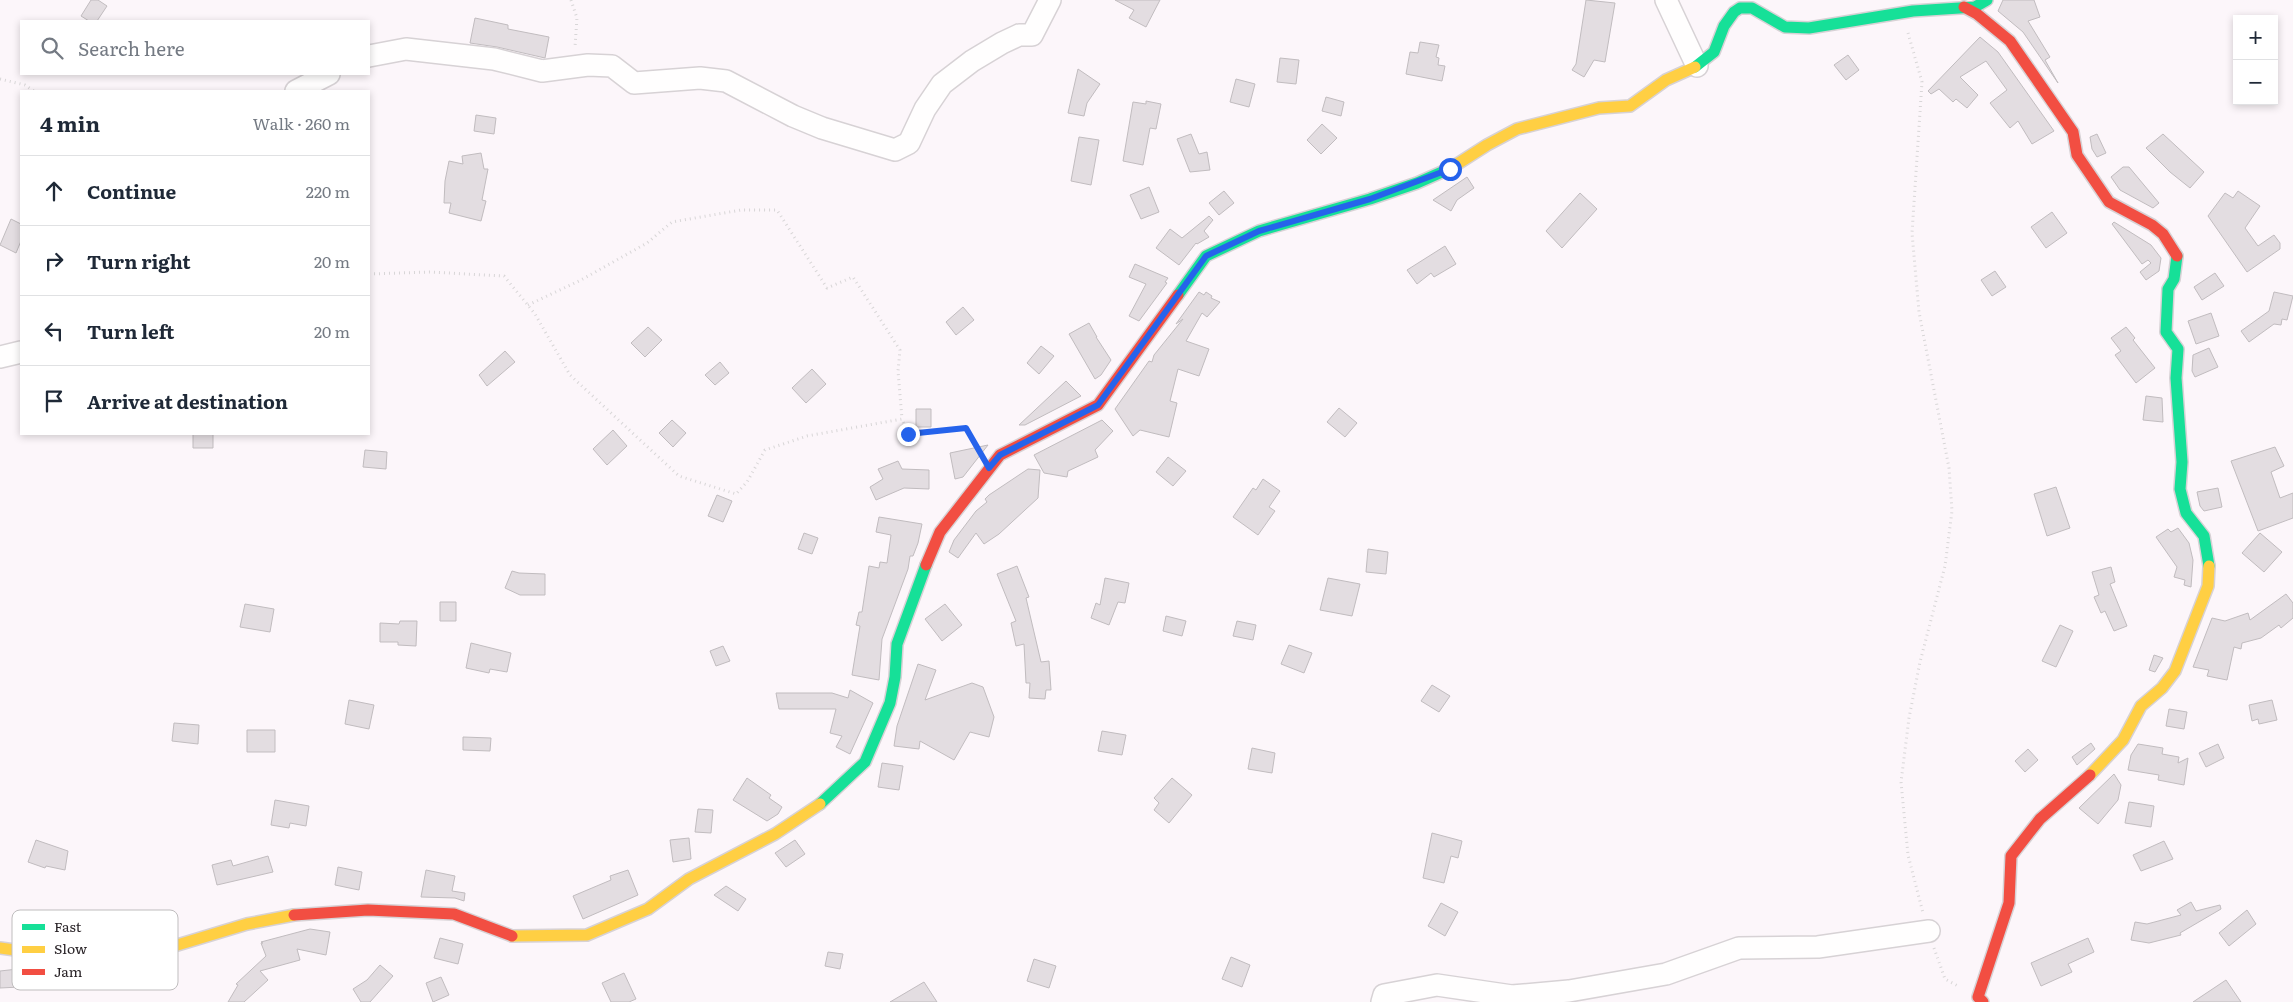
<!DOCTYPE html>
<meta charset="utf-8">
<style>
body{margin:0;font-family:Literata,serif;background:#f6f6f7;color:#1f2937}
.controls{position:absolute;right:15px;top:15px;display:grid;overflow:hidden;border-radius:0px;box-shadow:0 2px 8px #0003}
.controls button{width:45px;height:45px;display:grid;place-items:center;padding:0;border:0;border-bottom:1px solid #e0e1e3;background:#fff;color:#1f2937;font:25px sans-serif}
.stop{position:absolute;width:15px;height:15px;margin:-11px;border:4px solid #2563eb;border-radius:50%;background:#fff}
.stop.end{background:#2563eb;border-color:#fff;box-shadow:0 1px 5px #0008}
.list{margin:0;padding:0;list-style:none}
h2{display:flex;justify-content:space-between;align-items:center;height:65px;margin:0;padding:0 20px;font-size:21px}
h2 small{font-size:16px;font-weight:400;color:#747a83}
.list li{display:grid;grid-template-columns:32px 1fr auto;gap:15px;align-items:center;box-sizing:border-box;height:70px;padding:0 20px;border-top:1px solid #e0e1e3}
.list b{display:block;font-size:19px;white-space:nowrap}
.list em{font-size:16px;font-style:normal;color:#747a83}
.icon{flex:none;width:28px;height:28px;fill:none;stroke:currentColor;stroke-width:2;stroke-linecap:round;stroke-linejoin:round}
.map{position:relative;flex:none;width:2293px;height:1002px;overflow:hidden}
.search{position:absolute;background:#fff;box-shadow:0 2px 8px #0003;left:20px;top:20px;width:350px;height:55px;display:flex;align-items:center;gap:12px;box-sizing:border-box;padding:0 18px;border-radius:0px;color:#747a83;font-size:19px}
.panel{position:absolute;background:#fff;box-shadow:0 2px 8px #0003;left:20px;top:90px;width:350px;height:345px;border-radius:0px}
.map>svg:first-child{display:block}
.building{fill:#e3dde1;stroke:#c1bcbf}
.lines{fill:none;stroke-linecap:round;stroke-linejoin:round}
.street-casing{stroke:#d7d2d5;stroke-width:24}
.fast-casing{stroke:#d7d2d5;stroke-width:14}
.slow-casing{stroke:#d7d2d5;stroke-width:14}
.jam-casing{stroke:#d7d2d5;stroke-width:14}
.path{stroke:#d8d6d7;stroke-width:3;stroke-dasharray:1 4;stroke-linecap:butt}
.street{stroke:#fffefe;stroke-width:21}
.fast{stroke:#16e098;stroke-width:11}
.slow{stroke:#ffcf43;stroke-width:11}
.jam{stroke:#f24e42;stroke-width:11}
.route{stroke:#2563eb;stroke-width:6}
.key{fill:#fff;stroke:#bfbdbe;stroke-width:1}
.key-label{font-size:14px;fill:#292327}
</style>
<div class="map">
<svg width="2293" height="1002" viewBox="0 0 2293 1002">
<rect width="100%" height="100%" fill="#fcf6fa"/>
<path class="building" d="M 91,0 L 98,0 L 107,6 L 97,21 L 89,21 L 81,16 Z
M 1115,0 L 1160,0 L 1146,27 L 1129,18 L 1134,10 Z
M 1586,0 L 1615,3 L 1605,62 L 1594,60 L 1584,77 L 1572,70 L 1576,64 Z
M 2003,0 L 2034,0 L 2040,17 L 2028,21 L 2050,57 L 2045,60 L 2058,83 L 2023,32 L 1998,11 Z
M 475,18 L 508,25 L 508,29 L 549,37 L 545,58 L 497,47 L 470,43 Z
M 1980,37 L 1998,52 L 2054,131 L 2032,144 L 2018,121 L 2010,128 L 1990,103 L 2007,90 L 1986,61 L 1960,77 L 1978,95 L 1967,108 L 1956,99 L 1953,102 L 1939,89 L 1931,94 L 1928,91 Z
M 1420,42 L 1439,45 L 1436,57 L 1439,58 L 1438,65 L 1445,66 L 1442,81 L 1406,74 L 1410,52 L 1418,53 Z
M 1848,55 L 1859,70 L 1846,80 L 1834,65 Z
M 1280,58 L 1299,60 L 1296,84 L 1277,82 Z
M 1078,69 L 1100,84 L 1087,103 L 1084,116 L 1068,113 Z
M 1236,79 L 1255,84 L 1249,107 L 1230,102 Z
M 1326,97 L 1344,102 L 1341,116 L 1322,111 Z
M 1146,101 L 1161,104 L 1156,129 L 1150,128 L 1143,165 L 1123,161 L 1133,102 L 1146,104 Z
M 476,115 L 496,118 L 494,134 L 474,131 Z
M 1322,124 L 1337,138 L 1321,154 L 1307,140 Z
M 1191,134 L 1199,154 L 1207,152 L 1210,170 L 1190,172 L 1177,139 Z
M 2097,134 L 2106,153 L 2097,157 L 2092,149 L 2090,137 Z
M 2163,134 L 2204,172 L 2190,188 L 2170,172 L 2146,148 Z
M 1079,137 L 1099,140 L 1091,185 L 1071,181 Z
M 481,153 L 484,169 L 488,169 L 482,200 L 486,201 L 481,221 L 449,213 L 451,203 L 444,203 L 445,181 L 449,161 L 463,164 L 462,156 Z
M 2123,167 L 2129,167 L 2159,203 L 2153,208 L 2120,190 L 2111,177 Z
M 1467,177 L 1474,188 L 1457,200 L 1451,211 L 1433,200 Z
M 1149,187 L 1159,212 L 1141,219 L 1130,195 Z
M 1224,191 L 1234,203 L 1219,215 L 1209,203 Z
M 2238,191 L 2260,206 L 2245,228 L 2258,246 L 2274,235 L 2280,243 L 2280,249 L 2247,272 L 2208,216 L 2225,193 L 2233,198 Z
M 1580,193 L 1597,209 L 1562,248 L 1546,231 Z
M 2052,212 L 2067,233 L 2046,248 L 2031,227 Z
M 1209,216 L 1213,220 L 1204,231 L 1209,237 L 1197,244 L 1196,243 L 1179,265 L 1156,248 L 1170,229 L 1182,238 Z
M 11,219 L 21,224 L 21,241 L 16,253 L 0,245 Z
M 2114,222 L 2151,245 L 2161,258 L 2159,271 L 2146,280 L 2140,272 L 2151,263 L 2148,260 L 2142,264 L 2112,224 Z
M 1445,246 L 1456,264 L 1434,277 L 1431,273 L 1417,284 L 1407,270 Z
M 1135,264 L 1168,278 L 1165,282 L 1167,283 L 1139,321 L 1129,316 L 1146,284 L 1129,277 Z
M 1995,271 L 2006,287 L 1992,296 L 1981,280 Z
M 2215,273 L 2224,286 L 2202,300 L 2194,287 Z
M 1199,292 L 1204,295 L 1206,292 L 1212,296 L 1211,298 L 1220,302 L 1207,317 L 1202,313 L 1186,341 L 1209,349 L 1199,376 L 1178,369 L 1170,401 L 1177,403 L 1169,437 L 1140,430 L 1133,436 L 1115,409 L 1149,361 L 1152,362 L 1154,355 L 1183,319 L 1176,324 Z
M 2274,292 L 2293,296 L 2287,320 L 2282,319 L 2281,325 L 2274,324 L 2249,342 L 2241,331 L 2269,311 Z
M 963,307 L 974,320 L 956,335 L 946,322 Z
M 2211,313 L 2219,336 L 2196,344 L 2188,321 Z
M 1089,323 L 1097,337 L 1096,337 L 1111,360 L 1101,375 L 1095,379 L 1069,334 Z
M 648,327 L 662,340 L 645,357 L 631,343 Z
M 2126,327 L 2135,338 L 2133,340 L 2155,368 L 2136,383 L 2115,355 L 2121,351 L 2111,338 Z
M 1041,346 L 1054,356 L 1039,374 L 1027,363 Z
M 2209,348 L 2218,367 L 2195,377 L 2192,371 L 2193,355 Z
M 505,351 L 515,362 L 487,386 L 479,375 Z
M 720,362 L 729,373 L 715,385 L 705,375 Z
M 812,369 L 826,384 L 806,403 L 792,388 Z
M 1066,381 L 1081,396 L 1025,425 L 1019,425 Z
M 2146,396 L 2162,398 L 2163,422 L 2143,420 Z
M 1339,408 L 1357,423 L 1345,437 L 1327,422 Z
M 916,409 L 931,409 L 931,427 L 916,427 Z
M 672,420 L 686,433 L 673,447 L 659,433 Z
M 1102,420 L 1113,431 L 1095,450 L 1098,457 L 1068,471 L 1067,477 L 1044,473 L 1034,455 Z
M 613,430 L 627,446 L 607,465 L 593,449 Z
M 193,434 L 213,434 L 213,448 L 193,448 Z
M 988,445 L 963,477 L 955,479 L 950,453 Z
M 2275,447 L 2284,466 L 2271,472 L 2280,498 L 2293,493 L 2293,518 L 2258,531 L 2231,461 Z
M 365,450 L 387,452 L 386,469 L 363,467 Z
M 1168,457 L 1186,471 L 1173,486 L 1156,472 Z
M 898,461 L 902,469 L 929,470 L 929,489 L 904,488 L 876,500 L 870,487 L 883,479 L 878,469 Z
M 1028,469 L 1040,470 L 1038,498 L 999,534 L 984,544 L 976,533 L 958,558 L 949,552 L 954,540 L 976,511 L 987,502 L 985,499 L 989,495 Z
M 1263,479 L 1280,491 L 1269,507 L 1275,511 L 1258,535 L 1233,517 L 1253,488 L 1256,490 Z
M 2056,487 L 2070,528 L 2047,536 L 2034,494 Z
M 2218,488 L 2222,507 L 2204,511 L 2200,506 L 2197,492 Z
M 717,495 L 732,501 L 723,522 L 708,516 Z
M 879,517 L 922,524 L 918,543 L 913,556 L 910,556 L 908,569 L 882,639 L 879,680 L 852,675 L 860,626 L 856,625 L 859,612 L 862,612 L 869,566 L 879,568 L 880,562 L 887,563 L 891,535 L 876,532 Z
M 2178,528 L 2189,543 L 2193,560 L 2191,587 L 2184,585 L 2185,580 L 2174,577 L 2177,567 L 2156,537 L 2168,529 L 2171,532 Z
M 804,533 L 818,538 L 812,554 L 798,549 Z
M 2260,533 L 2282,552 L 2264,572 L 2242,553 Z
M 1368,549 L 1388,552 L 1386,574 L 1366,572 Z
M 1017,566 L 1029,597 L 1026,598 L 1041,662 L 1049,661 L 1051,690 L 1046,690 L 1045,699 L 1029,698 L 1030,683 L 1026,683 L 1024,644 L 1016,646 L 1011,623 L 1016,621 L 997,574 Z
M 2111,567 L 2115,582 L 2110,584 L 2127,626 L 2114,631 L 2105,611 L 2101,613 L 2094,597 L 2099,595 L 2092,572 Z
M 512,571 L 519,573 L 545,574 L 545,595 L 520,595 L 505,588 Z
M 1105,578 L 1129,583 L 1125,603 L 1118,602 L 1109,625 L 1091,618 L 1096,603 L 1100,605 Z
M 1328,578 L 1360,584 L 1352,616 L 1320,610 Z
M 2286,594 L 2293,603 L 2293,618 L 2281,628 L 2279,625 L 2261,638 L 2242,643 L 2241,649 L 2234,647 L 2227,680 L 2207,676 L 2209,670 L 2193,667 L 2212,618 L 2225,621 L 2248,613 L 2250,620 Z
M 440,602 L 456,602 L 456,621 L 440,621 Z
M 245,604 L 274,609 L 270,632 L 240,627 Z
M 945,604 L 962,625 L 942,641 L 925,619 Z
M 1166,616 L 1186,621 L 1182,636 L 1163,631 Z
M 400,621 L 417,621 L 416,646 L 398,645 L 398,642 L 380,642 L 380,623 L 399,624 Z
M 1237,621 L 1256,625 L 1253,640 L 1233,636 Z
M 2060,625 L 2073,631 L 2056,667 L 2042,661 Z
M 471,643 L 511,653 L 507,672 L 490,669 L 489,673 L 466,668 Z
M 1289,645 L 1312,653 L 1304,673 L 1281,664 Z
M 723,646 L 730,661 L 716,666 L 710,651 Z
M 2154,655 L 2163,658 L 2155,672 L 2149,670 Z
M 918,664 L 936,670 L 925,700 L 972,683 L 983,687 L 994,717 L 989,737 L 970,732 L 954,760 L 920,741 L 919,749 L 894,746 L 897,726 Z
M 1432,685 L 1450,696 L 1439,712 L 1421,701 Z
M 850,690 L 873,703 L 850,754 L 836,747 L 842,736 L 830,733 L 836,709 L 779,709 L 776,693 L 832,693 L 848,698 Z
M 349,700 L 374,705 L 369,729 L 345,724 Z
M 2272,700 L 2277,720 L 2259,724 L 2258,719 L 2252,721 L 2249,705 Z
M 2169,709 L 2187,712 L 2184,729 L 2166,726 Z
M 174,723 L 199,725 L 198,744 L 172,741 Z
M 247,730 L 275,730 L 275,752 L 247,752 Z
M 1102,731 L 1126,735 L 1122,755 L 1098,751 Z
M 463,737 L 491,738 L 490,751 L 463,750 Z
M 2091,743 L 2095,749 L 2077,765 L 2072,757 Z
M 2138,744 L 2163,748 L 2162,754 L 2179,757 L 2178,763 L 2188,758 L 2184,785 L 2158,780 L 2159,775 L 2128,770 L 2131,755 Z
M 2218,744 L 2224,758 L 2206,767 L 2199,753 Z
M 1252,748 L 1275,753 L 1272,773 L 1248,769 Z
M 2028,749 L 2038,760 L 2025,772 L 2015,761 Z
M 882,763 L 903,766 L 899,790 L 878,787 Z
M 2114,774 L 2121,785 L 2118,800 L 2098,824 L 2079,808 Z
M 747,778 L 771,795 L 769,798 L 782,807 L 778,814 L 767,821 L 733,800 Z
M 1172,778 L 1192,795 L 1169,823 L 1154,810 L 1159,803 L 1154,798 Z
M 275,800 L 309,806 L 306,826 L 290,823 L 289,828 L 271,825 Z
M 2129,802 L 2154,806 L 2151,827 L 2125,823 Z
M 698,809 L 713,810 L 711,833 L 695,832 Z
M 1432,833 L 1462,841 L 1458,858 L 1451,856 L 1444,883 L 1423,878 Z
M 689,838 L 691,859 L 673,862 L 670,840 Z
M 36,840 L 68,851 L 65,870 L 46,866 L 45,868 L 28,862 Z
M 795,840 L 805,854 L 786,867 L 775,853 Z
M 2164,841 L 2173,859 L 2141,871 L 2133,855 Z
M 268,856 L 273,872 L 217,885 L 212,865 L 231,860 L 233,866 Z
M 338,867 L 362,872 L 359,890 L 335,885 Z
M 426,870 L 455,876 L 452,891 L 465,893 L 464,901 L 455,898 L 421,897 Z
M 628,870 L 638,895 L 583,919 L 573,896 L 611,880 L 610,876 Z
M 726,886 L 746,899 L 738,911 L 714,895 Z
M 2191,902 L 2196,911 L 2220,905 L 2221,909 L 2180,933 L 2181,935 L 2149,943 L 2131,940 L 2135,922 L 2147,924 L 2181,915 L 2177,910 Z
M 1441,903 L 1458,912 L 1445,936 L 1428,926 Z
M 2247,910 L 2256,924 L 2229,946 L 2219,933 Z
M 310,929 L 330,932 L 326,955 L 297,949 L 300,960 L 260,971 L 268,980 L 244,1002 L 228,1002 L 238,985 L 236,984 L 266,956 L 261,943 L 263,943 L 261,942 Z
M 440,938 L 463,944 L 458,964 L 434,958 Z
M 2088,938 L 2094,952 L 2068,964 L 2072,972 L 2041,986 L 2031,963 Z
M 828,952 L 843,954 L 840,969 L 825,966 Z
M 1231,957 L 1250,965 L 1242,987 L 1222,979 Z
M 1034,959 L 1056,966 L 1049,988 L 1027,981 Z
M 380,965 L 393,976 L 370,1002 L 361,1002 L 353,989 L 367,980 Z
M 18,969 L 20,987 L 0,988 L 0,971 Z
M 624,973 L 636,999 L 629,1002 L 611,1002 L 602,983 Z
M 441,977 L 449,995 L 433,1002 L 426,983 Z
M 2226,980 L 2241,1002 L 2193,1002 Z
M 924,982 L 937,1002 L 890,1002 Z"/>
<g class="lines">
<g class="street-casing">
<path id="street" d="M 1666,0 L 1697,66
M 369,56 L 406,49 L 494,59 L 542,71 L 588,65 L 612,66 L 634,83 L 700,78 L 726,81 L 793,116 L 822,128 L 895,150 L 909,143 L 925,109 L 942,84 L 972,61 L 1002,43 L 1019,35 L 1032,35 L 1050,0
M 296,91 L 329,74
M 0,357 L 21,352
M 1382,1002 L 1384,995 L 1437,985 L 1512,996 L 1569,991 L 1666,974 L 1739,948 L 1818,947 L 1929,931"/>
</g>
<g class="fast-casing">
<path id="fast" d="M 1695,67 L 1714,52 L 1724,26 L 1734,12 L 1740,8 L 1752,8 L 1785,27 L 1809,28 L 1913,11 L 1975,7 L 1987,0
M 2177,256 L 2174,279 L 2168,289 L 2166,332 L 2178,349 L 2176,378 L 2182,462 L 2180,489 L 2186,513 L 2204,536 L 2209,566
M 1178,295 L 1206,256 L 1259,231 L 1370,199 L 1417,183 L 1451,168
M 820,804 L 865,762 L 890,703 L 895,677 L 897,644 L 926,565"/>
</g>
<g class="slow-casing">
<path id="slow" d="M 1451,168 L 1487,145 L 1517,129 L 1599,108 L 1630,106 L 1666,80 L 1695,67
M 2090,775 L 2123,740 L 2141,706 L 2162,688 L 2175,671 L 2208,586 L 2209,566
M 512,936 L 587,935 L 648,909 L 689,879 L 775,834 L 820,804
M 0,948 L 81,959 L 131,959 L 247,924 L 294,915"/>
</g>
<g class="jam-casing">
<path id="jam" d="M 1964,7 L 1977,14 L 2010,41 L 2073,132 L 2077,155 L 2109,202 L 2152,225 L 2163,234 L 2177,256
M 926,565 L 940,532 L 1000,455 L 1098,405 L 1178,295
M 294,915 L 368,910 L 454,914 L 512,936
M 1983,1002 L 1978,997 L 2009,903 L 2011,856 L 2040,819 L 2090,775"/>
</g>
<path class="path" d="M 571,0 L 577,18 L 575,47
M 1908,33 L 1922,82 L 1912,233 L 1919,312 L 1949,468 L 1952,511 L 1945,566 L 1920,662 L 1909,718 L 1901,782 L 1908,855 L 1923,913
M 0,79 L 25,85 L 34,91
M 369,274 L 429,272 L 504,276 L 535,314 L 570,375 L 679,476 L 736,494 L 747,482 L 765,450 L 807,436 L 902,419 L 908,434 L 966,428 L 978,448
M 528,305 L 581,280 L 647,243 L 672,222 L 741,210 L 777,210 L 827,288 L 853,277 L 900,350 L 898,371 L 902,419
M 1934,948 L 1945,979 L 1958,986"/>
<use href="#street" class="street"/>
<use href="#fast" class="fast"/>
<use href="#slow" class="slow"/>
<use href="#jam" class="jam"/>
</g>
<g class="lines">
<path class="route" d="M 908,434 L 966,428 L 989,468 L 1000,455 L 1098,405 L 1206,256 L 1259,231 L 1370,199 L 1450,169"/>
</g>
<rect x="12" y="910" width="166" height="80" rx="8" class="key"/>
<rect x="22" y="924" width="23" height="6" fill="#16e098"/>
<rect x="22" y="946" width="23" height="7" fill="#ffcf43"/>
<rect x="22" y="969" width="23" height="6" fill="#f24e42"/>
<g class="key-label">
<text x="54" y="932">Fast</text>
<text x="54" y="954">Slow</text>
<text x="54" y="977">Jam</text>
</g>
</svg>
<div class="controls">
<button>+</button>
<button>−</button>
</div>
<div class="stop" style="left:1450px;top:169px"></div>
<div class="stop end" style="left:908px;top:434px"></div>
<div class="search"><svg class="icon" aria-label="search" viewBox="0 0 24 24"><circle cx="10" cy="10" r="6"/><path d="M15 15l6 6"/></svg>Search here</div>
<section class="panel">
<h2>4 min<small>Walk · 260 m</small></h2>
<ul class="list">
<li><svg class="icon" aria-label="ahead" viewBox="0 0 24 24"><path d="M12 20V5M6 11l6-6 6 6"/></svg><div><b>Continue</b></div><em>220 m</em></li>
<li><svg class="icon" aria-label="right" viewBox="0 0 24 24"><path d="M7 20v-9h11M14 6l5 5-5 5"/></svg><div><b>Turn right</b></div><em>20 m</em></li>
<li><svg class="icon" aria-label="left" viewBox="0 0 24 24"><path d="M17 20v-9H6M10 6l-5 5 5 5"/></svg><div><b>Turn left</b></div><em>20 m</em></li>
<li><svg class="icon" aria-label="arrive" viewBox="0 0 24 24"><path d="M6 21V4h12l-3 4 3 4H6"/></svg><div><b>Arrive at destination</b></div></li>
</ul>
</section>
</div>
